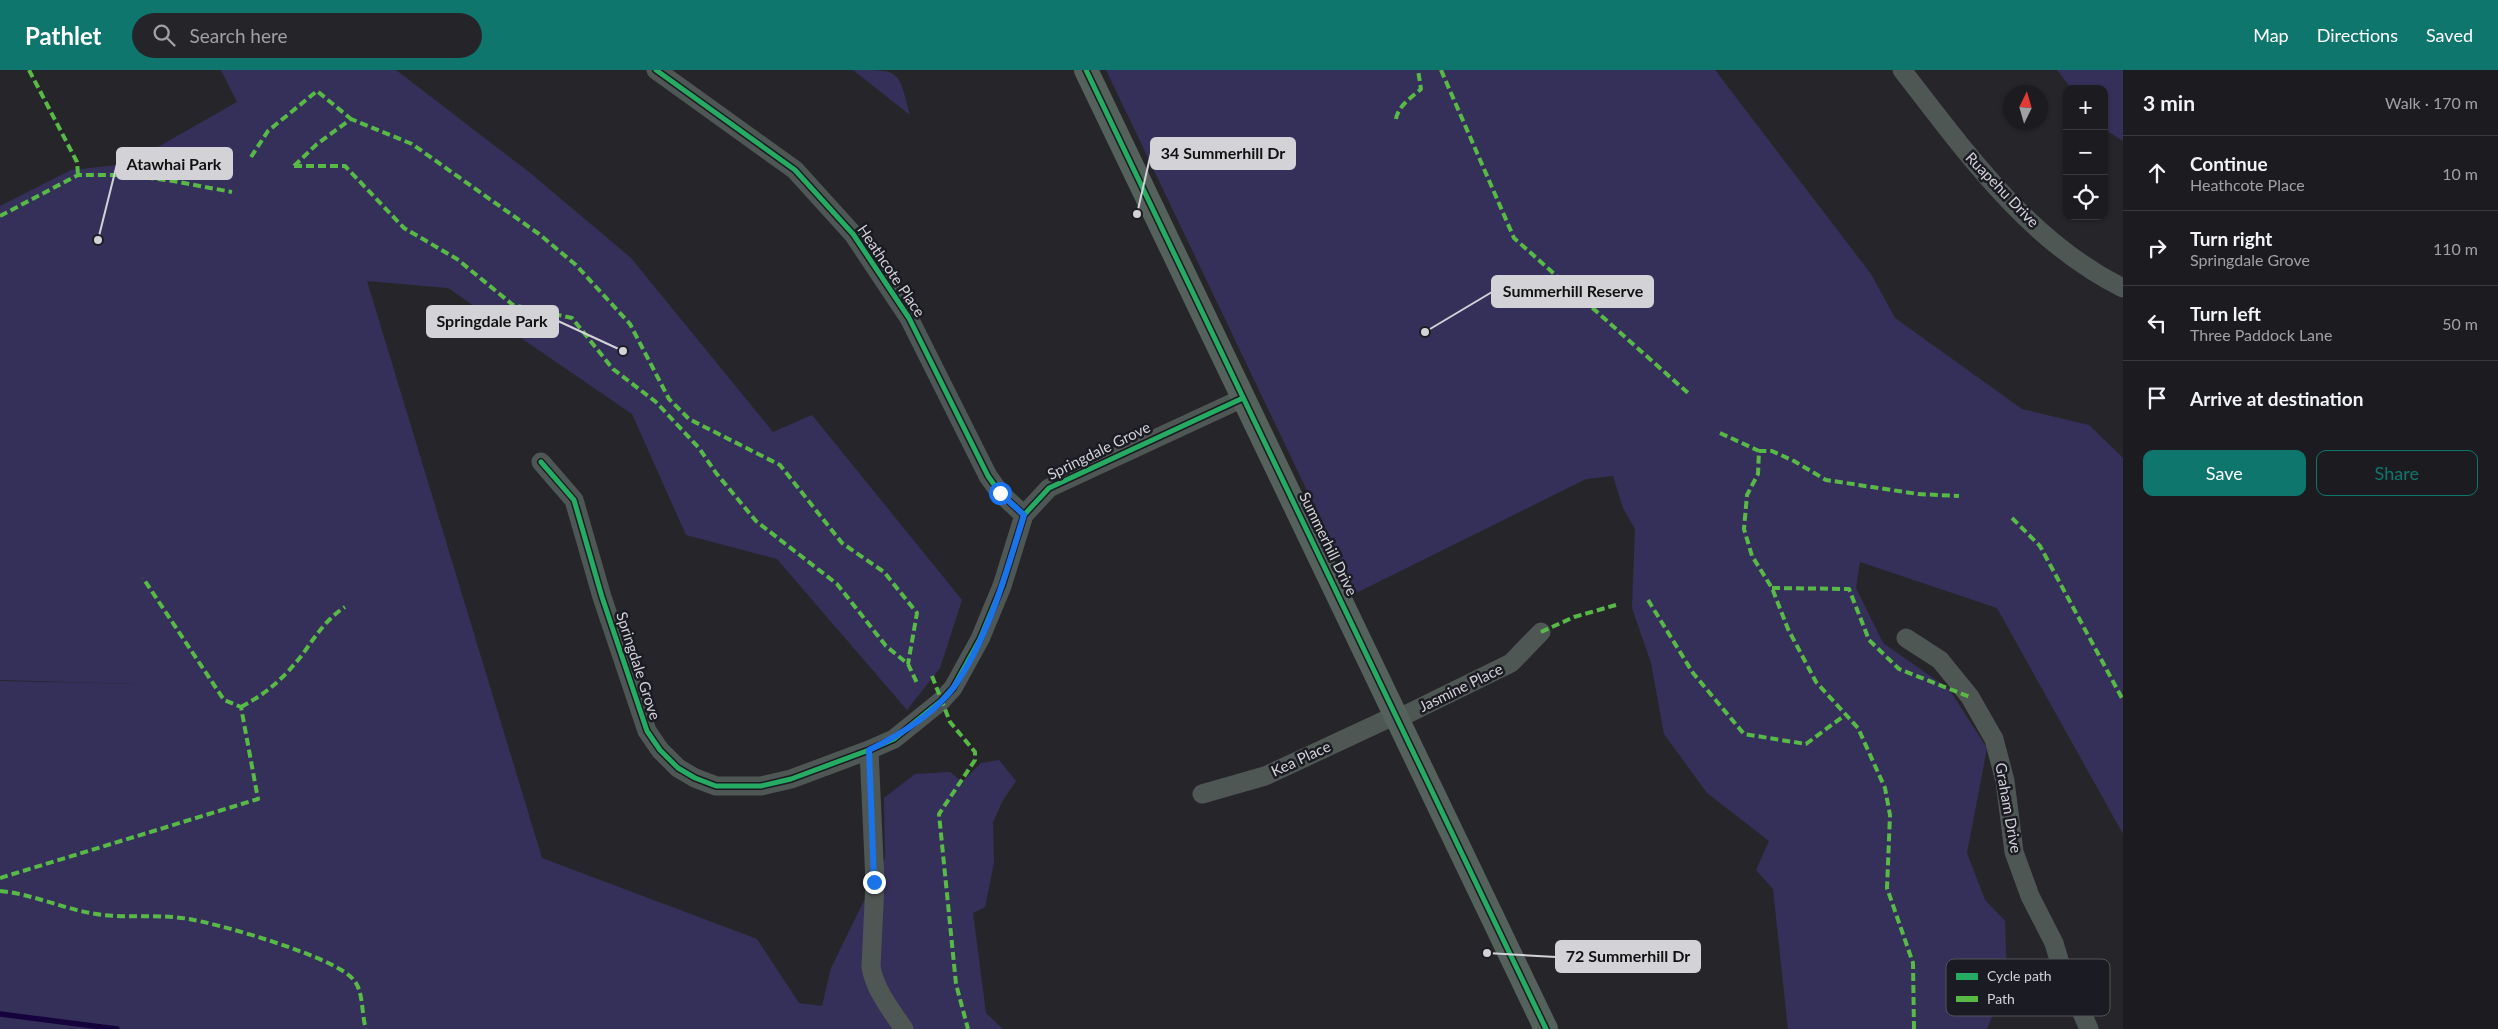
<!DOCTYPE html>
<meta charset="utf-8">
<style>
body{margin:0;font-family:Lato,sans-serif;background:#252529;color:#f1f3f6}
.controls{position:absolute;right:15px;top:15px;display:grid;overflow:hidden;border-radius:10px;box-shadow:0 1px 4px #0004}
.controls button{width:45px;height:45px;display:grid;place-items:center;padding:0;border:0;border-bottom:1px solid #3a3a3e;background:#1c1c20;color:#f1f3f6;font:25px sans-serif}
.compass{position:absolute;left:2003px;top:15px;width:45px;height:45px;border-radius:50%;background:#1c1c20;box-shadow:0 1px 4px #0004;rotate:5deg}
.stop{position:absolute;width:15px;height:15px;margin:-11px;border:4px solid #1a73e8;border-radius:50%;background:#fff}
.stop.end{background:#1a73e8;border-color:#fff;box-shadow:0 1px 5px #0008}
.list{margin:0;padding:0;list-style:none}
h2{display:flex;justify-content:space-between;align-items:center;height:65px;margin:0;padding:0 20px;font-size:21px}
h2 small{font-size:16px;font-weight:400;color:#a0a1a5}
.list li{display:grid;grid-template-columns:32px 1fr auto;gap:15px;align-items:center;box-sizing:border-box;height:75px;padding:0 20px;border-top:1px solid #3a3a3e}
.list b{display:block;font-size:19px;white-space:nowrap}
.list p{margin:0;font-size:16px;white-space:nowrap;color:#a0a1a5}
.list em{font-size:16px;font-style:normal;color:#a0a1a5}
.actions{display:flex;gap:10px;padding:15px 20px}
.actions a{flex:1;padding:11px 0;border:1px solid #0f766e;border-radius:10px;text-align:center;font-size:18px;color:#0f766e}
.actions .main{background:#0f766e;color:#fff}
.icon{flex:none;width:28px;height:28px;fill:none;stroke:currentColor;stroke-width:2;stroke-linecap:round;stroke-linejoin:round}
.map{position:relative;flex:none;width:2123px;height:959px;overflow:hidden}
header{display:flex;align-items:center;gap:30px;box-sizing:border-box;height:70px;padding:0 25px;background:#0f766e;color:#fff}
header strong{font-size:24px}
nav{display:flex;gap:28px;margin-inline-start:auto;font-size:18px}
.search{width:350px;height:45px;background:#252529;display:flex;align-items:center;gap:12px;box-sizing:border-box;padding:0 18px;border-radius:28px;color:#a0a1a5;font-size:19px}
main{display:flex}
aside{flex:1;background:#1c1c20}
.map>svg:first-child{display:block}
.green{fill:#35305a}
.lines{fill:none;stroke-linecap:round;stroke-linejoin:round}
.stream{stroke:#16033d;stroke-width:5.5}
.minor{stroke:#4f5754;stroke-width:19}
.major{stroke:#54625b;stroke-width:24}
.quiet{stroke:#58b947;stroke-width:4;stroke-dasharray:8 4;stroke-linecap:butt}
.cycleway-casing{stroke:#1b1b23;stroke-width:8}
.cycleway{stroke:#26ab63;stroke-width:5}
.route{stroke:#1a73e8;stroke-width:6}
.labels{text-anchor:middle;stroke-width:5;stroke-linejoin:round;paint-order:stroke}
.street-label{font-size:15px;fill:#d2d2d7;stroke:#1b1b23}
.key{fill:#1b1b23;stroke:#525259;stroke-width:1}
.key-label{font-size:14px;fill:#d2d2d7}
.leader{fill:none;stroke:#d2d2d7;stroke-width:2}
.callout-dot{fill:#d2d2d7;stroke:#1b1b23;stroke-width:2}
.callout{fill:#d2d2d7;stroke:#d2d2d7;stroke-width:2}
.callout-label{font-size:16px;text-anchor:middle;font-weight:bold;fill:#111}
</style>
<header>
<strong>Pathlet</strong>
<div class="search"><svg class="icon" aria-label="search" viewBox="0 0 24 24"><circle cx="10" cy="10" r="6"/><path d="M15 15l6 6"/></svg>Search here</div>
<nav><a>Map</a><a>Directions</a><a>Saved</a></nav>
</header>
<main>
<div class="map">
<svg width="2123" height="959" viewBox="0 0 2123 959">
<rect width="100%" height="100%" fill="#26262a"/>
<path class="green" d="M 221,0 L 396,0 L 529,102 L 631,188 L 773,362 L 812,345 L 962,530 L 940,598 L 907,640 L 777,489 L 686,465 L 632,344 L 448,218 L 367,211 L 542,788 L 757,869 L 799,933 L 822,936 L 831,898 L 885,788 L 884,728 L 915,704 L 950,702 L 962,712 L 981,693 L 999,690 L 1016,711 L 1003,730 L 993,752 L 994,793 L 985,837 L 973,843 L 986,943 L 1003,959 L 0,959 L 0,611 L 137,614 L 0,610 L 0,136 L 71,100 L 128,94 L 237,32 Z
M 853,0 C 902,0 898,0 910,45 Z
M 1106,0 L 1715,0 L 1871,204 L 1895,248 L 2022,339 L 2089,355 L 2123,388 L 2123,764 L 1997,538 L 1860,492 L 1856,518 L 1883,573 L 1949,619 L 1987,678 L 1967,783 L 1985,830 L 2005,851 L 2007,911 L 1987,959 L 1788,959 L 1773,819 L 1756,800 L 1769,771 L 1707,723 L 1664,664 L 1651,593 L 1632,538 L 1635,459 L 1623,438 L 1613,406 L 1586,409 L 1356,523 Z
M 2057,0 L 2123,0 L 2123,71 L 2104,59 L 2104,19 L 2072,19 Z"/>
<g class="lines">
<path class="stream" d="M 0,944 L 117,959"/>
<path class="minor" d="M 656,0 L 795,100 L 853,164 L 909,248 L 988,406 L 1000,423 L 1024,445
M 1902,0 C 1965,81 2028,171 2123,218
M 541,392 L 574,430 L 602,527 L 647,661 L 660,680 L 678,698 L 695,708 L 716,716 L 761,716 L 791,709 L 869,680 L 894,669 L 941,631 L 953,618 L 980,569 L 1002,516 L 1024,445 L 1049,418 L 1243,328
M 1906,568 L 1940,590 L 1970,627 L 1994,669 L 2005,711 L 2014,782 L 2030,826 L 2054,873 L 2060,893 L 2089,959
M 1399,648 L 1511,593 L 1541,562
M 869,680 L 875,812 L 871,897 C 875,920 891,940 904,959
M 1202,724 L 1265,706 L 1396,645"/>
<path class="major" d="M 1086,0 L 1546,959"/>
<path class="quiet" d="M 29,0 L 77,92 L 78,105
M 1441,0 L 1514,168 L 1688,323
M 1396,49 C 1398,36 1412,27 1421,19 L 1418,0
M 251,87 L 268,61 L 317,21 L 351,49
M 294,96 L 317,74 L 351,49 L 412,74 L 539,164 L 576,195 L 630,254 L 669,329 L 689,349 L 780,395 L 842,473 L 884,502 L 917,543 L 908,594
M 294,96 L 345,96 L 404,158 L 457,189 L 513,235 L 572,248 L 613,299 L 656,332 L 699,378 L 716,403 L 756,451 L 837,514 L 886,576 L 908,594 L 918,615
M 0,146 L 78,105 L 125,105 L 173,111 L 232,122
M 1720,363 L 1759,381
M 2012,448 L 2040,476 L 2123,630
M 1772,518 L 1849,519 L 1869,570 L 1899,599 L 1970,627
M 1648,530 L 1693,603 L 1744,664 L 1806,674 L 1845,645
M 1541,562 L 1574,547 L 1616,535
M 932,606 L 950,652 L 975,682 L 975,690 L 939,744 L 956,914 L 968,959
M 241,637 C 267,623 283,609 302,585 C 315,567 326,549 345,537
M 0,808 L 258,729 L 241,637 L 224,630 L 143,508
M 0,821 C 33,824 63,839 96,844 C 128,849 162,843 194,850 C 226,856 334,887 353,909 C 364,921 361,943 366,959
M 1914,959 L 1913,893 L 1887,818 L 1890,745 L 1885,718 L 1858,658 L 1816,612 L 1788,559 L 1772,518 L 1752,486 L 1744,459 L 1747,425 L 1758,404 L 1759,381 L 1772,381 L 1794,391 L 1826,410 L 1918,424 L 1959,426"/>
<g class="cycleway-casing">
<path id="cycleway" d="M 656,0 L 795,100 L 853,164 L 909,248 L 988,406 L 1000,423 L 1024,445
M 1086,0 L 1546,959
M 541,392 L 574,430 L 602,527 L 647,661 L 660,680 L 678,698 L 695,708 L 716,716 L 761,716 L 791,709 L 869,680 L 894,669 L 941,631 L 953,618 L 980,569 L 1002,516 L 1024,445 L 1049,418 L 1243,328"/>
</g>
<use href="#cycleway" class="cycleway"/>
</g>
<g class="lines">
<path class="route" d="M 874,812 L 869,680 C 900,665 933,645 954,617 C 989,567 1006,503 1024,445 L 1000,423"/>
</g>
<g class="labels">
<g class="street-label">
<text transform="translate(2002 120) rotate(46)" y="5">Ruapehu Drive</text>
<text transform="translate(891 201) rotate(56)" y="5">Heathcote Place</text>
<text transform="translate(1099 381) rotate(-26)" y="5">Springdale Grove</text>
<text transform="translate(1328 474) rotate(64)" y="5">Summerhill Drive</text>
<text transform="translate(638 596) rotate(72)" y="5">Springdale Grove</text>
<text transform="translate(1461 618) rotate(-26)" y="5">Jasmine Place</text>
<text transform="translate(1301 689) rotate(-25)" y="5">Kea Place</text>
<text transform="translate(2008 738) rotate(80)" y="5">Graham Drive</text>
</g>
</g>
<rect x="1946" y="889" width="164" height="57" rx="8" class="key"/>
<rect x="1956" y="903" width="22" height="7" fill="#26ab63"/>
<rect x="1956" y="926" width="22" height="6" fill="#58b947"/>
<g class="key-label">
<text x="1987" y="911">Cycle path</text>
<text x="1987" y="934">Path</text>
</g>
<path class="leader" d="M1137 144L1151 83M98 170L117 94M1425 262L1492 222M623 281L558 251M1487 883L1556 887"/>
<g class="callout-dot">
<circle cx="1137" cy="144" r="5"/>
<circle cx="98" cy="170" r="5"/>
<circle cx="1425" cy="262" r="5"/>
<circle cx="623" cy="281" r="5"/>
<circle cx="1487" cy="883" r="5"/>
</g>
<g class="callout">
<rect x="1151" y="68" width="144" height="31" rx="5"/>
<rect x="117" y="78" width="115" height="31" rx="5"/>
<rect x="1492" y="206" width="161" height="31" rx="5"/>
<rect x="427" y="236" width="131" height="31" rx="5"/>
<rect x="1556" y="871" width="144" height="31" rx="5"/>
</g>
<g class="callout-label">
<text x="1223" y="89">34 Summerhill Dr</text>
<text x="174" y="100">Atawhai Park</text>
<text x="1573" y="227">Summerhill Reserve</text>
<text x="492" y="257">Springdale Park</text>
<text x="1628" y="892">72 Summerhill Dr</text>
</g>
</svg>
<div class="controls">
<button>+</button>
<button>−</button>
<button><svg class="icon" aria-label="locate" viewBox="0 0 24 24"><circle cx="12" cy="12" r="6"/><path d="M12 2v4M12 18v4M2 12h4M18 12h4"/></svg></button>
</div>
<svg class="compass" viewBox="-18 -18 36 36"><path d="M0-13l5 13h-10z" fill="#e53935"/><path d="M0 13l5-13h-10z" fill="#a0a1a5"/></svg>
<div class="stop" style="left:1000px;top:423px"></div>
<div class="stop end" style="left:874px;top:812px"></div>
</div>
<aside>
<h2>3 min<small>Walk · 170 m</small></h2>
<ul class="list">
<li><svg class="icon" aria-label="ahead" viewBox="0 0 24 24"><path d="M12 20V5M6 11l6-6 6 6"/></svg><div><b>Continue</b><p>Heathcote Place</p></div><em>10 m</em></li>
<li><svg class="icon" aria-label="right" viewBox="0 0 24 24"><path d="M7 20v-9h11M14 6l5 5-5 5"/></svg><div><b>Turn right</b><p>Springdale Grove</p></div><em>110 m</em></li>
<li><svg class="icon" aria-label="left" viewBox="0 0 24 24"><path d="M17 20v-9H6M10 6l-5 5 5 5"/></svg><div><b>Turn left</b><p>Three Paddock Lane</p></div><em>50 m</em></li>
<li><svg class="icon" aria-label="arrive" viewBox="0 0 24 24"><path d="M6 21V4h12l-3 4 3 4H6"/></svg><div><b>Arrive at destination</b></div></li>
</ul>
<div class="actions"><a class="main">Save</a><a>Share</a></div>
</aside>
</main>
